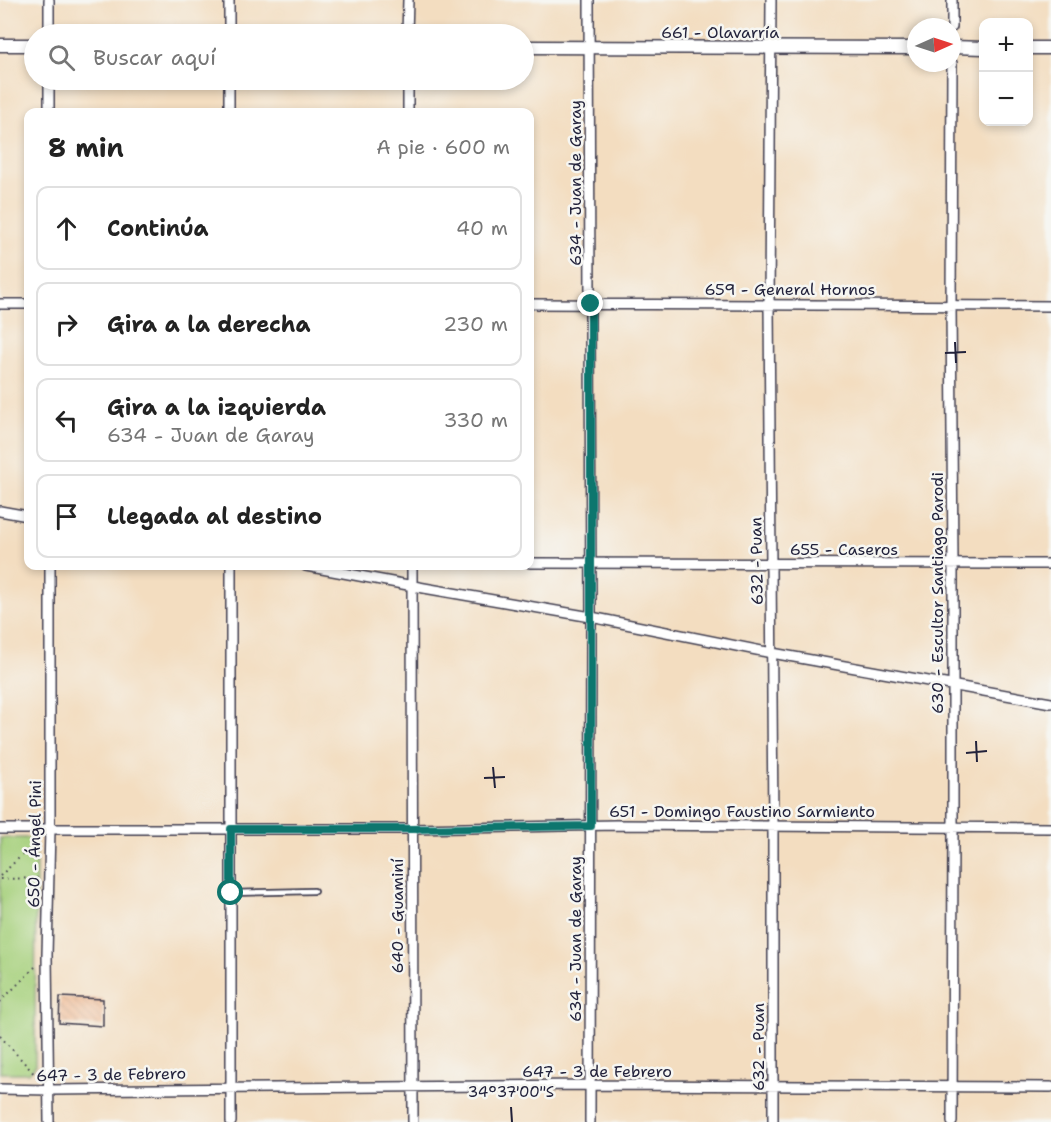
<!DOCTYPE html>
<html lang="es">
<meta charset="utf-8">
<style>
body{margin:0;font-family:"Shantell Sans",sans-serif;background:#f2f2f2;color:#222}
.controls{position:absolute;right:18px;top:18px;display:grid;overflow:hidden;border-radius:12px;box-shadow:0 3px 9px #0003}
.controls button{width:54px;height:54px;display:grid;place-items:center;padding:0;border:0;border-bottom:2px solid #e0e0e0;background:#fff;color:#222;font:30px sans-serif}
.compass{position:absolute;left:907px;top:18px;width:54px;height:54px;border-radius:50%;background:#fff;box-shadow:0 3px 9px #0003;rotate:87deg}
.stop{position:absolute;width:18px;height:18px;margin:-14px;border:4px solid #0f766e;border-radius:50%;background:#fff}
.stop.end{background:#0f766e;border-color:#fff;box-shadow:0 2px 6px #0008}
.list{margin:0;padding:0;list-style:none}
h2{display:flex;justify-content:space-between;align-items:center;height:78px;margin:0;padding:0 24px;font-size:26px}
h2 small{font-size:20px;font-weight:400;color:#767676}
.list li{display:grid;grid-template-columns:39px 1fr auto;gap:18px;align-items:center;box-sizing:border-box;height:84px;margin:0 12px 12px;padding:0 12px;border:2px solid #e0e0e0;border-radius:12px}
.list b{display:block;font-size:22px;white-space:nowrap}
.list p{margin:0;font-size:20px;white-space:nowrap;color:#767676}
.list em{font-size:20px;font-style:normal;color:#767676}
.icon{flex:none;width:33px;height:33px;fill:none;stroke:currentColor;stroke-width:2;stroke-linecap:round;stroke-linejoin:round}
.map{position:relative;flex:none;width:1051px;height:1122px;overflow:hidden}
.search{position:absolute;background:#fff;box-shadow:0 3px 9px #0003;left:24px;top:24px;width:510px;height:66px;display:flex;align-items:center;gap:15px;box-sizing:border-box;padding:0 21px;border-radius:33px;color:#767676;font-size:22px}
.panel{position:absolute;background:#fff;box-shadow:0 3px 9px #0003;left:24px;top:108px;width:510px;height:462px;border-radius:12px}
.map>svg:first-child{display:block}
.green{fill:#a6d07b;stroke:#64795b;stroke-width:1.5}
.building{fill:url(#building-back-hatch)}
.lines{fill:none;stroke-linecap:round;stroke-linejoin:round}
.lane-casing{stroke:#413e4f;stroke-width:8}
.street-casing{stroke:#413e4f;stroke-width:12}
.secondary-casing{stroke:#413e4f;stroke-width:15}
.path{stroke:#413e4f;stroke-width:2;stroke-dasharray:1.5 4.5;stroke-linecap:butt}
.lane{stroke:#fff;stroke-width:4.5}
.street{stroke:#fff;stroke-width:9}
.secondary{stroke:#fff;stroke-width:12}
.route{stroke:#0f766e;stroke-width:8}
.ticks{fill:none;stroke:#22223b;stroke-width:2}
.labels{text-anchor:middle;stroke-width:5;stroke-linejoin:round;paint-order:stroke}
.street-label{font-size:16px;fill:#22223b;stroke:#f6f6f2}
.ticks-label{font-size:15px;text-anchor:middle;fill:#22223b;stroke:#f6f6f2;stroke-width:5;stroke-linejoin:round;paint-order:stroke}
</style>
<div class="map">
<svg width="1051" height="1122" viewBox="0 0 1051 1122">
<defs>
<pattern id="building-back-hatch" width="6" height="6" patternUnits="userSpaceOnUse" patternTransform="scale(1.5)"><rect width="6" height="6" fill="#eea572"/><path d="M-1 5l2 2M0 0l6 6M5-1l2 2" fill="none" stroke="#c0865f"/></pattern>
</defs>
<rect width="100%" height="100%" fill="#f6f6f2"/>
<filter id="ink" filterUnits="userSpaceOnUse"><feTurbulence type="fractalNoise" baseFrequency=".0167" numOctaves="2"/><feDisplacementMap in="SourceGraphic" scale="12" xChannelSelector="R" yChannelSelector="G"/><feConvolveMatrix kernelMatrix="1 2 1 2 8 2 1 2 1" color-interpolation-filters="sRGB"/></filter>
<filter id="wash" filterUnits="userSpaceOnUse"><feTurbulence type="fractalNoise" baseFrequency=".008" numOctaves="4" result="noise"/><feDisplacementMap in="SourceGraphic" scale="24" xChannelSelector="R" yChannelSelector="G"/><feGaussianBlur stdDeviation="1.35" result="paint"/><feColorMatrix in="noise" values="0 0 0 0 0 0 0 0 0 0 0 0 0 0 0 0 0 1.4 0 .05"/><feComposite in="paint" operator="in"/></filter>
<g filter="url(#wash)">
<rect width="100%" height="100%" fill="#f3ddc0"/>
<path class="green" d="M 0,838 L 29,838 L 36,847 L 35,1066 L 29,1073 L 0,1073 Z"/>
<g id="blocks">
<path class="building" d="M 60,997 L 103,999 L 103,1026 L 59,1023 Z"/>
</g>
</g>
<g filter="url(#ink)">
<use href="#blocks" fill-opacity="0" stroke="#413e4f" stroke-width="1.5"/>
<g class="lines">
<g class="lane-casing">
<path id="lane" d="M 231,893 L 314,891"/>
</g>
<g class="street-casing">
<path id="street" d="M 49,0 L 49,34
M 229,0 L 229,34
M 589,0 L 591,617 L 590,1122
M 771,0 L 769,305 L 773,826 L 773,1122
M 952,0 L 952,27
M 407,34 L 408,0
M 229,80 L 229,112
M 408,80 L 408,112
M 49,112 L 49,80
M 0,304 L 28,304
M 530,304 L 1051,306
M 0,511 L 28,516
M 530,563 L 1051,564
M 231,566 L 231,1122
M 306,566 L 424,588 L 591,617 L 772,653 L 1051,703
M 412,566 L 413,1122
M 0,829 L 412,829 L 616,825 L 1051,828
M 0,1089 L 49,1090 L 590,1085 L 1051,1087
M 49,1122 L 47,955 L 50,829 L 50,566
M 952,1122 L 953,827 L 953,564 L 951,305 L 952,63"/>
</g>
<g class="secondary-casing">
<path id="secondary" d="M 0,45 L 34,45
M 524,47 L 916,48
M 952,47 L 984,48
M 1028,48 L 1051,48"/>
</g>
<path class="path" d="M 0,876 L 39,839
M 0,879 L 39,878
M 0,1002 L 38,964
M 0,1036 L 38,1078"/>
<use href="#lane" class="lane"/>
<use href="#street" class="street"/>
<use href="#secondary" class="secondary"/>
</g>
</g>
<g class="lines" filter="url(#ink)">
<path class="route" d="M 231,893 L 231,829 L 412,829 L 591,826 L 591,304"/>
</g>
<path class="ticks" d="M 955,342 L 956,363M 945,353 L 966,352M 976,741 L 977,762M 966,753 L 987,751M 493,767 L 495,788M 484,778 L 505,777M 511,1107 L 512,1122"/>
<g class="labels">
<g class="street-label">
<text x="720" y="38">661 - Olavarría</text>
<text transform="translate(575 183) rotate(-90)" y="6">634 - Juan de Garay</text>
<text x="790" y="295">659 - General Hornos</text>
<text x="844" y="555">655 - Caseros</text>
<text transform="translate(756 561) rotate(-91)" y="6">632 - Puan</text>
<text transform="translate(937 593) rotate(-90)" y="6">630 - Escultor Santiago Parodi</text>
<text x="742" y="817">651 - Domingo Faustino Sarmiento</text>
<text transform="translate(34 844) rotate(-89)" y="6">650 - Ángel Pini</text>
<text transform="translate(397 916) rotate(-90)" y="6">640 - Guaminí</text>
<text transform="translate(575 939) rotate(-90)" y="6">634 - Juan de Garay</text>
<text transform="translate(758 1047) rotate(-90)" y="6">632 - Puan</text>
<text x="597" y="1077">647 - 3 de Febrero</text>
<text transform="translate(111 1074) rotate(-1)" y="6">647 - 3 de Febrero</text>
</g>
</g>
<g class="ticks-label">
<text x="511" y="1097">34°37'00"S</text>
</g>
</svg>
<div class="controls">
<button>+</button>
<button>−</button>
</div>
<svg class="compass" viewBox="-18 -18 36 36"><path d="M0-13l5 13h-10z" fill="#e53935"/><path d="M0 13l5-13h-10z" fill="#767676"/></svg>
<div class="stop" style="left:231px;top:893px"></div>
<div class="stop end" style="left:591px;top:304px"></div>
<div class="search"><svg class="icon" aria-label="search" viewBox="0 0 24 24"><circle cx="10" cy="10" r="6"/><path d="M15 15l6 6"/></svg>Buscar aquí</div>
<section class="panel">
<h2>8 min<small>A pie · 600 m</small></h2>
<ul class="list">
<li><svg class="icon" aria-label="ahead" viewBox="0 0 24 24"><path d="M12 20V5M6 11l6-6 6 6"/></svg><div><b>Continúa</b></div><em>40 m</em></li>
<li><svg class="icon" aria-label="right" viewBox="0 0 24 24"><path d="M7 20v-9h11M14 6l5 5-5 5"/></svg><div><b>Gira a la derecha</b></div><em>230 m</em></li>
<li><svg class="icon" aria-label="left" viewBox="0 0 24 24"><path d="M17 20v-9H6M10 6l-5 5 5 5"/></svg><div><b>Gira a la izquierda</b><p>634 - Juan de Garay</p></div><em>330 m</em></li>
<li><svg class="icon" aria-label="arrive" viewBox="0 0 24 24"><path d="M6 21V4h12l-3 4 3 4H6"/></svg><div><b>Llegada al destino</b></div></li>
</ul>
</section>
</div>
